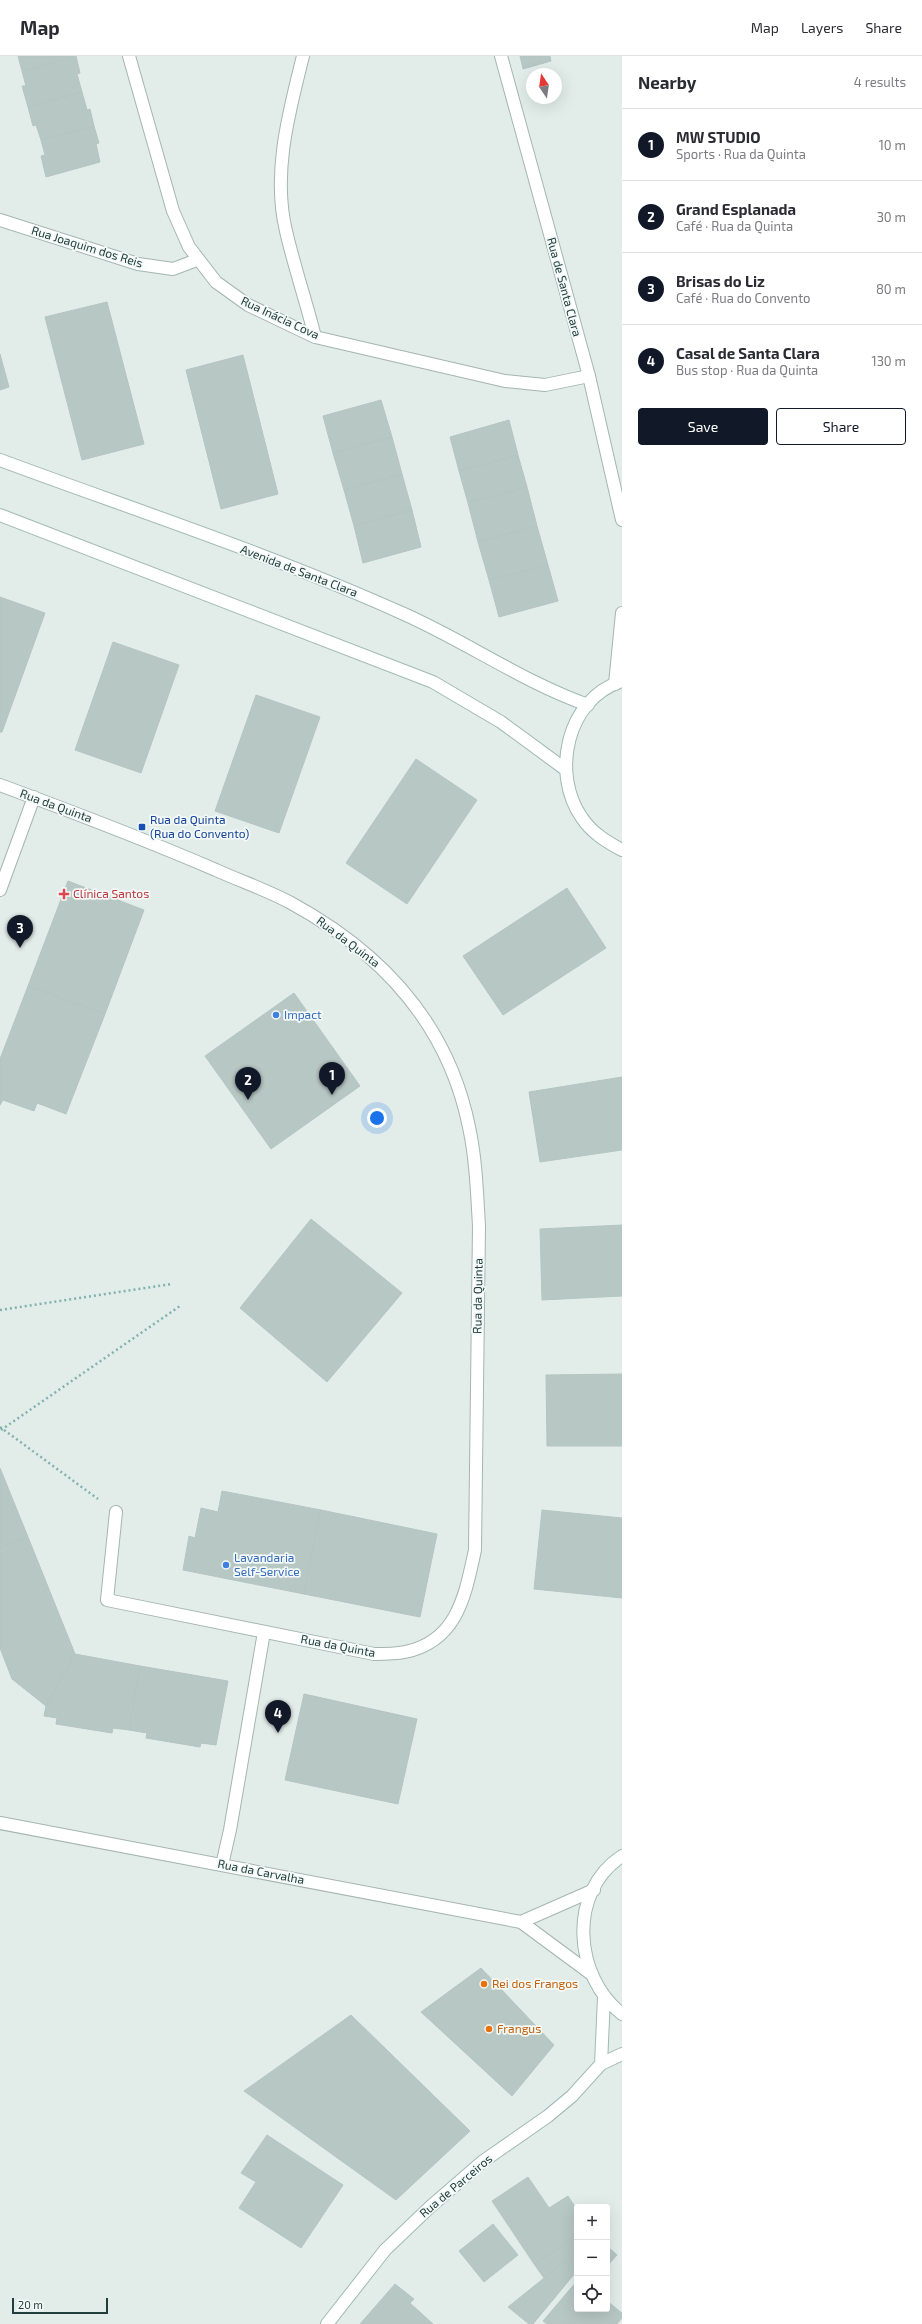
<!DOCTYPE html>
<meta charset="utf-8">
<style>
body{margin:0;font-family:"Exo 2",sans-serif;background:#f2f2f3;color:#2b2b33}
.controls{position:absolute;right:12px;bottom:12px;display:grid;overflow:hidden;border-radius:4px;box-shadow:0 4px 16px #0002}
.controls button{width:36px;height:36px;display:grid;place-items:center;padding:0;border:0;border-bottom:1px solid #e1e1e2;background:#fff;color:#2b2b33;font:20px sans-serif}
.compass{position:absolute;left:526px;top:12px;width:36px;height:36px;border-radius:50%;background:#fff;box-shadow:0 4px 16px #0002;rotate:347deg}
.scale{position:absolute;left:12px;bottom:10px;width:96px;box-sizing:border-box;padding-left:4px;border:2px solid #213e3c;border-top:0;font-size:11px;line-height:14px;white-space:nowrap;color:#213e3c;-webkit-text-stroke:3px #f3f9f7;paint-order:stroke}
.you{position:absolute;left:377px;top:1062px;width:14px;height:14px;margin:-10px;border:3px solid #fff;border-radius:50%;background:#1a73e8;box-shadow:0 0 0 6px #1a73e833}
.badge{display:grid;place-items:center;width:26px;height:26px;border-radius:50%;background:#111827;color:#fff;font-size:13px;font-weight:700}
.pin{position:absolute;translate:-50% -33px;filter:drop-shadow(0 1px 2px #0008)}
.pin::after{content:'';position:absolute;top:21px;width:14px;height:12px;background:inherit;clip-path:polygon(0 0,100% 0,50% 100%)}
.list{margin:0;padding:0;list-style:none}
h2{display:flex;justify-content:space-between;align-items:center;height:52px;margin:0;padding:0 16px;font-size:17px}
h2 small{font-size:13px;font-weight:400;color:#7c7c81}
.list li{display:grid;grid-template-columns:26px 1fr auto;gap:12px;align-items:center;box-sizing:border-box;height:72px;padding:0 16px;border-top:1px solid #e1e1e2}
.list b{display:block;font-size:15px;white-space:nowrap}
.list p{margin:0;font-size:13px;white-space:nowrap;color:#7c7c81}
.list em{font-size:13px;font-style:normal;color:#7c7c81}
.actions{display:flex;gap:8px;padding:12px 16px}
.actions a{flex:1;padding:9px 0;border:1px solid #111827;border-radius:4px;text-align:center;font-size:14px;color:#111827}
.actions .main{background:#111827;color:#fff}
.icon{flex:none;width:22px;height:22px;fill:none;stroke:currentColor;stroke-width:2;stroke-linecap:round;stroke-linejoin:round}
.map{position:relative;flex:none;width:622px;height:2268px;overflow:hidden}
header{display:flex;align-items:center;gap:24px;box-sizing:border-box;height:56px;padding:0 20px;background:#fff;border-bottom:1px solid #e1e1e2}
header strong{font-size:19px}
nav{display:flex;gap:22px;margin-inline-start:auto;font-size:14px}
main{display:flex}
aside{flex:1;background:#fff}
.map>svg:first-child{display:block}
.building{fill:#b7c7c3;stroke:#b4c6c2}
.lines{fill:none;stroke-linecap:round;stroke-linejoin:round}
.minor-casing{stroke:#a4b5b2;stroke-width:14}
.tertiary-casing{stroke:#a4b5b2;stroke-width:14}
.secondary-casing{stroke:#a0b9b4;stroke-width:14}
.path{stroke:#82b1ab;stroke-width:2.5;stroke-dasharray:2 3;stroke-linecap:butt}
.minor{stroke:#fff;stroke-width:12}
.tertiary{stroke:#fff;stroke-width:12}
.secondary{stroke:#fff;stroke-width:12}
.transit-dot{fill:#1a4fb4;stroke:#f3f9f7;stroke-width:1.5}
.health-dot{fill:#e0444e;stroke:#f3f9f7;stroke-width:1.5}
.shop-dot{fill:#3f7fe0;stroke:#f3f9f7;stroke-width:1.5}
.food-dot{fill:#e8710a;stroke:#f3f9f7;stroke-width:1.5}
.labels{text-anchor:middle;stroke-width:3.5;stroke-linejoin:round;paint-order:stroke}
.street-label{font-size:12px;fill:#213e3c;stroke:#f3f9f7}
.transit-label{font-size:12px;fill:#164399;stroke:#f3f9f7;text-anchor:start}
.health-label{font-size:12px;fill:#be3a42;stroke:#f3f9f7;text-anchor:start}
.shop-label{font-size:12px;fill:#366cbe;stroke:#f3f9f7;text-anchor:start}
.food-label{font-size:12px;fill:#c56008;stroke:#f3f9f7;text-anchor:start}
</style>
<header>
<strong>Map</strong>
<nav><a>Map</a><a>Layers</a><a>Share</a></nav>
</header>
<main>
<div class="map">
<svg width="622" height="2268" viewBox="0 0 622 2268">
<rect width="100%" height="100%" fill="#e2edea"/>
<path class="building" d="M 18,0 L 76,0 L 22,15 Z
M 76,0 L 80,17 L 77,18 L 82,36 L 28,51 L 22,30 L 26,30 L 22,15 Z
M 520,0 L 550,0 L 551,5 L 523,13 Z
M 82,36 L 87,54 L 90,53 L 94,70 L 41,84 L 36,69 L 33,70 L 28,51 Z
M 94,70 L 99,87 L 96,88 L 100,106 L 46,121 L 41,100 L 45,99 L 41,84 Z
M 107,246 L 144,388 L 82,404 L 45,261 Z
M 0,298 L 9,331 L 0,334 Z
M 243,299 L 278,438 L 221,453 L 186,314 Z
M 381,344 L 392,381 L 333,397 L 323,360 Z
M 509,364 L 518,399 L 459,415 L 450,381 Z
M 392,381 L 402,418 L 344,434 L 333,397 Z
M 518,399 L 527,431 L 468,447 L 459,415 Z
M 402,418 L 412,454 L 354,470 L 344,434 Z
M 527,431 L 537,470 L 478,486 L 468,447 Z
M 412,454 L 421,491 L 363,507 L 354,470 Z
M 537,470 L 548,509 L 489,524 L 478,486 Z
M 548,509 L 558,545 L 499,561 L 489,524 Z
M 0,541 L 45,557 L 2,676 L 0,676 Z
M 113,586 L 179,609 L 141,717 L 75,694 Z
M 256,639 L 320,661 L 279,777 L 215,755 Z
M 416,703 L 477,744 L 407,848 L 346,807 Z
M 68,825 L 144,854 L 105,958 L 28,930 Z
M 567,832 L 606,892 L 503,959 L 463,900 Z
M 28,930 L 105,958 L 66,1058 L 37,1047 L 34,1055 L 3,1044 L 0,1049 L 0,1003 Z
M 294,937 L 360,1030 L 271,1093 L 205,1000 Z
M 622,1021 L 622,1094 L 540,1106 L 529,1036 Z
M 311,1163 L 402,1237 L 327,1326 L 240,1252 Z
M 622,1169 L 622,1240 L 542,1244 L 540,1173 Z
M 622,1318 L 622,1390 L 547,1390 L 546,1319 Z
M 0,1412 L 28,1481 L 0,1492 Z
M 222,1435 L 321,1454 L 304,1538 L 183,1514 L 189,1480 L 195,1482 L 201,1452 L 218,1456 Z
M 321,1454 L 437,1478 L 420,1561 L 304,1538 Z
M 542,1454 L 622,1462 L 622,1542 L 534,1533 Z
M 28,1481 L 75,1598 L 46,1650 L 12,1623 L 0,1592 L 0,1492 Z
M 75,1598 L 140,1610 L 129,1674 L 113,1672 L 112,1677 L 56,1668 L 57,1662 L 44,1660 L 46,1650 Z
M 140,1610 L 228,1625 L 216,1689 L 201,1687 L 200,1691 L 146,1682 L 147,1677 L 129,1674 Z
M 304,1638 L 417,1663 L 398,1748 L 285,1724 Z
M 481,1912 L 554,1989 L 512,2040 L 421,1956 Z
M 351,1959 L 470,2075 L 396,2144 L 244,2035 Z
M 267,2079 L 343,2129 L 301,2192 L 239,2152 L 256,2126 L 241,2117 Z
M 528,2121 L 549,2152 L 568,2140 L 577,2154 L 577,2180 L 534,2208 L 492,2145 Z
M 493,2168 L 518,2199 L 484,2226 L 459,2195 Z
M 577,2180 L 577,2196 L 544,2222 L 534,2208 Z
M 607,2190 L 617,2199 L 607,2210 Z
M 577,2196 L 577,2216 L 564,2206 Z
M 564,2206 L 576,2216 L 533,2268 L 529,2268 L 508,2251 Z
M 577,2225 L 577,2253 L 607,2253 L 607,2245 L 622,2257 L 622,2262 L 617,2268 L 547,2268 L 543,2265 Z
M 395,2228 L 414,2243 L 410,2247 L 433,2268 L 360,2268 Z"/>
<g class="lines">
<g class="minor-casing">
<path id="minor" d="M 129,0 L 173,155 L 189,191 L 216,226 L 248,249 L 315,281 L 505,325 L 545,329 L 589,320
M 303,0 C 289,56 272,117 286,175 C 294,210 306,245 315,281
M 0,164 L 138,208 L 173,213 L 197,204
M 0,729 C 73,756 144,783 216,814 C 240,825 267,834 291,847 C 381,896 448,967 469,1071 C 476,1103 477,1137 479,1170 L 475,1494 C 465,1539 458,1585 405,1596 C 395,1598 384,1598 374,1598 L 107,1544 L 116,1456
M 0,834 L 34,741
M 0,1767 L 521,1866 L 590,1917
M 222,1809 L 230,1774 L 264,1576
M 521,1866 L 594,1834"/>
</g>
<g class="tertiary-casing">
<path id="tertiary" d="M 501,0 L 589,320 L 622,464
M 615,628 L 622,557"/>
</g>
<g class="secondary-casing">
<path id="secondary" d="M 0,404 C 135,454 273,499 404,558 C 467,586 523,626 588,649
M 0,459 L 433,626 L 501,666 L 565,713
M 622,625 C 566,643 551,718 582,762 C 592,777 607,786 622,794
M 622,1800 C 567,1836 574,1921 622,1958
M 601,2008 L 604,1941
M 327,2268 L 385,2194 L 430,2151 L 482,2106 L 548,2060 L 572,2040 L 601,2008 L 622,1998"/>
</g>
<path class="path" d="M 0,1254 L 171,1228
M 0,1371 L 98,1443
M 1,1374 L 180,1250"/>
<use href="#minor" class="minor"/>
<use href="#tertiary" class="tertiary"/>
<use href="#secondary" class="secondary"/>
</g>
<rect class="transit-dot" x="138" y="767" width="8" height="8" rx="2"/>
<path class="health-dot" d="M62 832h4v4h4v4h-4v4h-4v-4h-4v-4h4z"/>
<g class="shop-dot">
<circle cx="276" cy="959" r="4"/>
<circle cx="226" cy="1509" r="4"/>
</g>
<g class="food-dot">
<circle cx="484" cy="1928" r="4"/>
<circle cx="489" cy="1973" r="4"/>
</g>
<g class="labels">
<g class="street-label">
<text transform="translate(87 191) rotate(17)" y="4">Rua Joaquim dos Reis</text>
<text transform="translate(564 231) rotate(75)" y="4">Rua de Santa Clara</text>
<text transform="translate(280 262) rotate(25)" y="4">Rua Inácia Cova</text>
<text transform="translate(299 515) rotate(21)" y="4">Avenida de Santa Clara</text>
<text transform="translate(56 750) rotate(20)" y="4">Rua da Quinta</text>
<text transform="translate(348 886) rotate(37)" y="4">Rua da Quinta</text>
<text transform="translate(478 1240) rotate(-89)" y="4">Rua da Quinta</text>
<text transform="translate(338 1590) rotate(11)" y="4">Rua da Quinta</text>
<text transform="translate(261 1816) rotate(11)" y="4">Rua da Carvalha</text>
<text transform="translate(456 2130) rotate(-40)" y="4">Rua de Parceiros</text>
</g>
<g class="transit-label">
<text x="150" y="768">Rua da Quinta<tspan x="150" dy="14">(Rua do Convento)</tspan></text>
</g>
<g class="health-label">
<text x="73" y="842">Clínica Santos</text>
</g>
<g class="shop-label">
<text x="284" y="963">Impact</text>
<text x="234" y="1506">Lavandaria<tspan x="234" dy="14">Self-Service</tspan></text>
</g>
<g class="food-label">
<text x="492" y="1932">Rei dos Frangos</text>
<text x="497" y="1977">Frangus</text>
</g>
</g>
</svg>
<div class="controls">
<button>+</button>
<button>−</button>
<button><svg class="icon" aria-label="locate" viewBox="0 0 24 24"><circle cx="12" cy="12" r="6"/><path d="M12 2v4M12 18v4M2 12h4M18 12h4"/></svg></button>
</div>
<svg class="compass" viewBox="-18 -18 36 36"><path d="M0-13l5 13h-10z" fill="#e53935"/><path d="M0 13l5-13h-10z" fill="#7c7c81"/></svg>
<div class="scale">20 m</div>
<div class="you"></div>
<div class="pin badge" style="left:332px;top:1039px">1</div>
<div class="pin badge" style="left:248px;top:1044px">2</div>
<div class="pin badge" style="left:20px;top:892px">3</div>
<div class="pin badge" style="left:278px;top:1677px">4</div>
</div>
<aside>
<h2>Nearby<small>4 results</small></h2>
<ul class="list">
<li><span class="badge">1</span><div><b>MW STUDIO</b><p>Sports · Rua da Quinta</p></div><em>10 m</em></li>
<li><span class="badge">2</span><div><b>Grand Esplanada</b><p>Café · Rua da Quinta</p></div><em>30 m</em></li>
<li><span class="badge">3</span><div><b>Brisas do Liz</b><p>Café · Rua do Convento</p></div><em>80 m</em></li>
<li><span class="badge">4</span><div><b>Casal de Santa Clara</b><p>Bus stop · Rua da Quinta</p></div><em>130 m</em></li>
</ul>
<div class="actions"><a class="main">Save</a><a>Share</a></div>
</aside>
</main>
